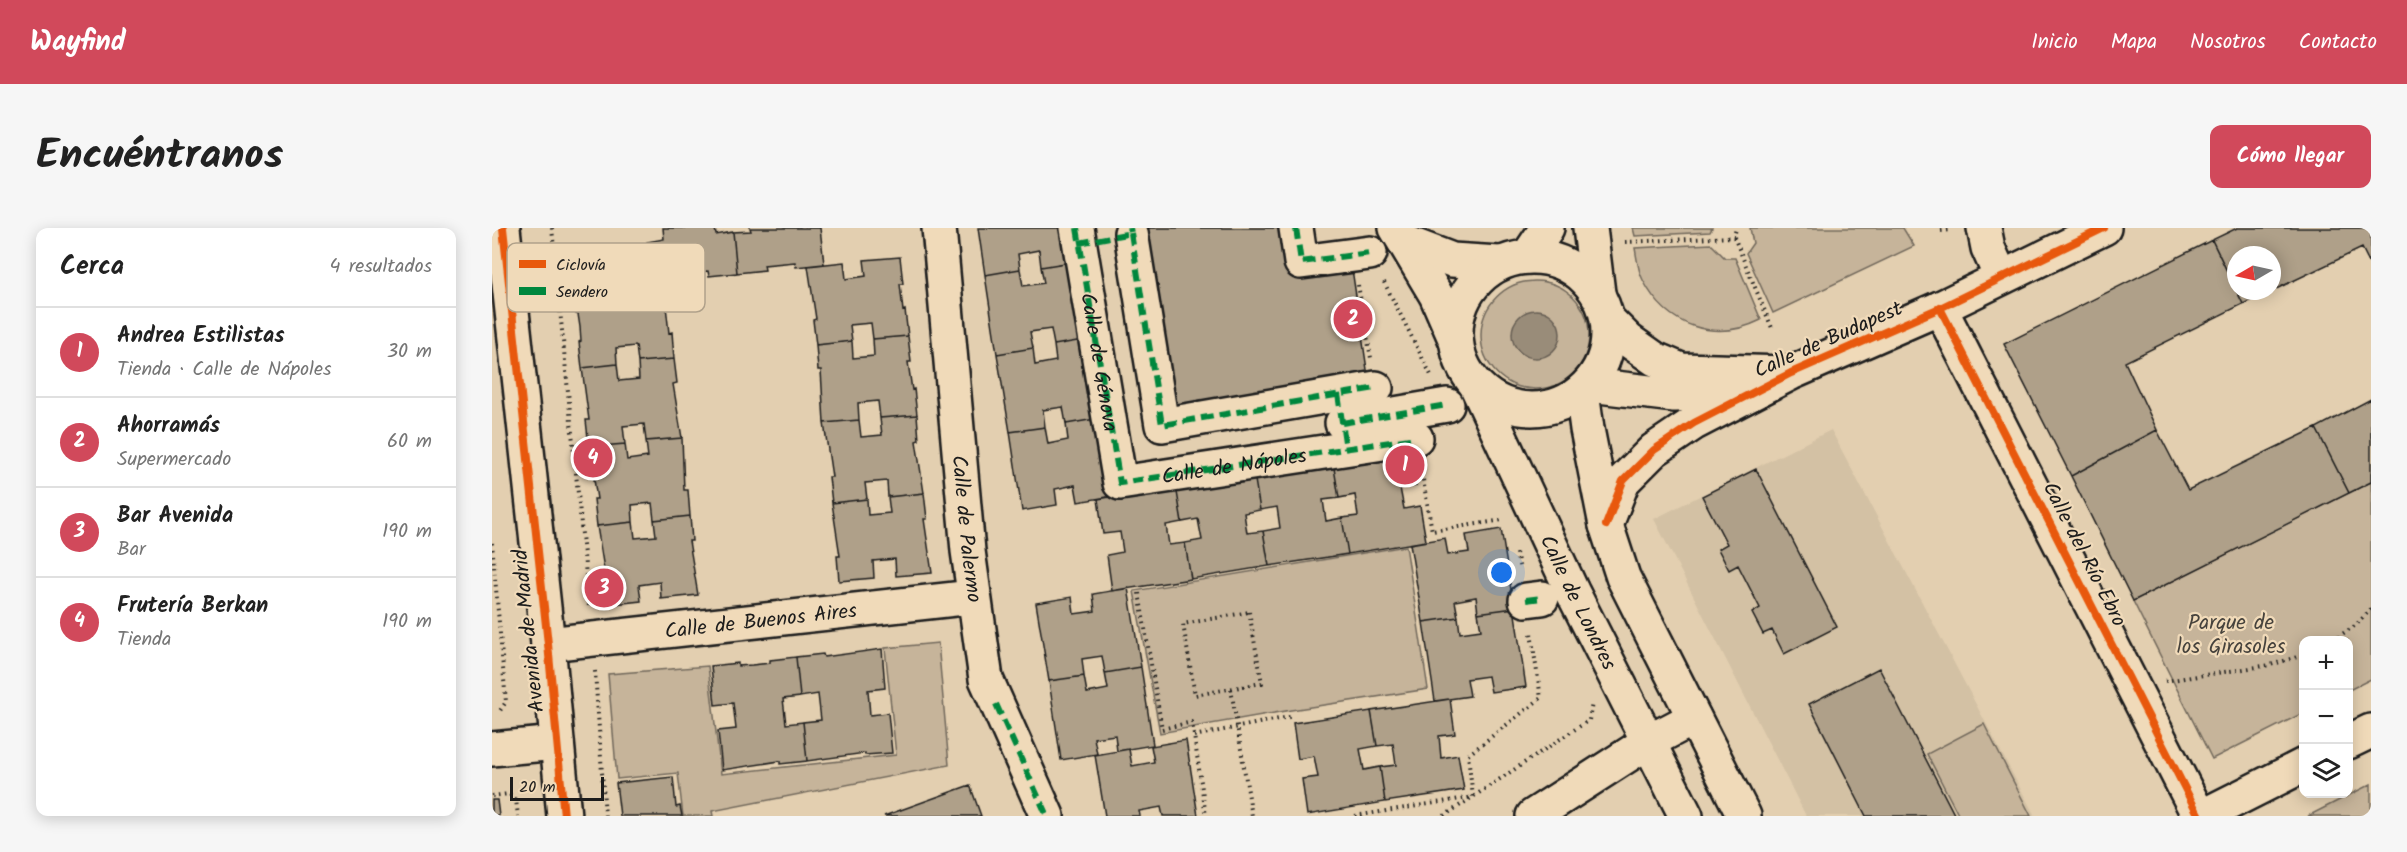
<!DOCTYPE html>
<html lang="es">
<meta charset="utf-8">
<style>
body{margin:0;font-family:Kalam,sans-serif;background:#f6f6f6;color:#222}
.controls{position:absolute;right:18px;bottom:18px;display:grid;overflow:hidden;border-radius:12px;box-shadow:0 3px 15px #0003}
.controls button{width:54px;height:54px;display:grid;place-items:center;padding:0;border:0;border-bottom:2px solid #e0e0e0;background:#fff;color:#222;font:30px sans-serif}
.compass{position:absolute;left:1735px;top:18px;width:54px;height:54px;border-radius:50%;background:#fff;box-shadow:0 3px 15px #0003;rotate:261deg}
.scale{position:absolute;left:18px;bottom:15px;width:94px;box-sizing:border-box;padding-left:6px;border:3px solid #1c1c1c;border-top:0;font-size:16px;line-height:21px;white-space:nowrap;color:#1c1c1c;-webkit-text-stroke:4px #f0dab9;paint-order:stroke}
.you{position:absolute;left:1010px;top:345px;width:21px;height:21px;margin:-15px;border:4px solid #fff;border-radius:50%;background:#1a73e8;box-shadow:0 0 0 9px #1a73e833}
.badge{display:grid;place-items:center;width:39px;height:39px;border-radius:50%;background:#d1495b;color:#fff;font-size:20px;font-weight:700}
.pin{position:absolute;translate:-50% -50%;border:3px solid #fff;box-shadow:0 2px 6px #0006}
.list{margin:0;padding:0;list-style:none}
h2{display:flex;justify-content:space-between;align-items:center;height:78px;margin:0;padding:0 24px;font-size:26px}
h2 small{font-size:20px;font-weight:400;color:#767676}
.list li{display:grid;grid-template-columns:39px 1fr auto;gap:18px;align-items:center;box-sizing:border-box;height:90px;padding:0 24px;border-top:2px solid #e0e0e0}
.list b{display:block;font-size:22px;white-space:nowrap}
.list p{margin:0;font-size:20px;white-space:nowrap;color:#767676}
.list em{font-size:20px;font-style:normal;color:#767676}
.icon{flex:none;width:33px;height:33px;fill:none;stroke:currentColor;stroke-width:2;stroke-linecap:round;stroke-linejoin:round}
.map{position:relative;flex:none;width:1879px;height:588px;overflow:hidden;border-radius:12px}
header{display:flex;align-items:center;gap:36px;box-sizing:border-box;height:84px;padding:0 30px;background:#d1495b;color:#fff}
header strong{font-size:28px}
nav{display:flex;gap:33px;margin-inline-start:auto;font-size:21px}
.intro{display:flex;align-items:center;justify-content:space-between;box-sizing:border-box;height:144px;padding:0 36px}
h1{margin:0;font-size:42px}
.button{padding:15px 27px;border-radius:12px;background:#d1495b;color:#fff;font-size:21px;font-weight:700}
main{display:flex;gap:36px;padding:0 36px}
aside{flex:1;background:#fff;border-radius:12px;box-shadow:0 3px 15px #0003}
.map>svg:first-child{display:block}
.built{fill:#d3c1a4}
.green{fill:#c6b49a;stroke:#71685b;stroke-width:1.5}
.water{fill:#998c79;stroke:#675f54;stroke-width:1.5}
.building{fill:#afa089;stroke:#1c1c1c;stroke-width:1.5}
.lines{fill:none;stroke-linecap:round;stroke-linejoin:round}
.minor-casing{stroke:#1c1c1c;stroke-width:38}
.path{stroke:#1c1c1c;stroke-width:4;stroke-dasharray:1.5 4.5;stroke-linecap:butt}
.minor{stroke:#f0dab9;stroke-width:33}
.quiet{stroke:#00873e;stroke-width:6;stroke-dasharray:12 6;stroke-linecap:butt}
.cycleway-casing{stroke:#f0dab9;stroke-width:11}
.cycleway{stroke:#e8590c;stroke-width:8}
.labels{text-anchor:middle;stroke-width:4.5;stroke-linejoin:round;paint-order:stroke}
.street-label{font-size:21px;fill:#1c1c1c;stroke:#f0dab9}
.park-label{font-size:21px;fill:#46423c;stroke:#f0dab9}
.key{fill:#f0dab9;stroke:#b0a18a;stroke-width:1.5}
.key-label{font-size:16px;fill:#1c1c1c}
</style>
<header>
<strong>Wayfind</strong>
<nav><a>Inicio</a><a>Mapa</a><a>Nosotros</a><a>Contacto</a></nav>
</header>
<div class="intro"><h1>Encuéntranos</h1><a class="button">Cómo llegar</a></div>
<main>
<aside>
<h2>Cerca<small>4 resultados</small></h2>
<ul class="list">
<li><span class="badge">1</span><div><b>Andrea Estilistas</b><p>Tienda · Calle de Nápoles</p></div><em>30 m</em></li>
<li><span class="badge">2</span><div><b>Ahorramás</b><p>Supermercado</p></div><em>60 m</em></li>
<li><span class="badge">3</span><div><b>Bar Avenida</b><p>Bar</p></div><em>190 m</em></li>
<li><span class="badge">4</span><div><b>Frutería Berkan</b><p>Tienda</p></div><em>190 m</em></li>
</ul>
</aside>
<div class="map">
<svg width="1879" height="588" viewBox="0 0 1879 588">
<rect width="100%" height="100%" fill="#e3cfb0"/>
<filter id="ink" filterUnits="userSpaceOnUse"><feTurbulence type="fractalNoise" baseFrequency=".0167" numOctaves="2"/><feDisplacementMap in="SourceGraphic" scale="12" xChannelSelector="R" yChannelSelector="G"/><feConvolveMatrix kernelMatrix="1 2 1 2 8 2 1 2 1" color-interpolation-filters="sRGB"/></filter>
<g filter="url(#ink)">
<path class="built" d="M 1339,202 L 1543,588 L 1314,588 L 1162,291 Z"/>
<path class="green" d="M 1141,0 L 1220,0 L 1218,4 L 1143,8 Z
M 1258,0 L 1411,0 L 1422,18 L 1281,85 L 1254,25 L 1261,15 Z
M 1219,16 L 1233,30 L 1243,30 L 1269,92 C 1223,115 1175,99 1151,52 C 1146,43 1145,31 1143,20 Z
M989 107a54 54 0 1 1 108 0a54 54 0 1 1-108 0Z
M 1879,254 L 1879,451 L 1857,462 L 1856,412 L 1812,412 L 1811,485 L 1720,531 L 1641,373 Z
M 914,318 L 936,461 L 799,482 L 668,505 L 642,363 Z
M 446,415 L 457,537 L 220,583 L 221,588 L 191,588 L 186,545 L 125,551 L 116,446 L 216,438 L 229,546 L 404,527 L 393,420 Z
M 1492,496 L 1539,588 L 1467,588 L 1435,526 Z
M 1879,556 L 1879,588 L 1816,588 Z"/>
<path class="water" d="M1020 106a24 24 0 1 1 48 0a24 24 0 1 1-48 0Z"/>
<path class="building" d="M 171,0 L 223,0 L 224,7 L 241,4 L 245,45 L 217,48 L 216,43 L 186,46 L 186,50 L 158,53 L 155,14 L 172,11 Z
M 258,0 L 328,0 L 332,36 L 304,39 L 303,34 L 272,37 L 273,42 L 245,45 L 241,4 L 259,3 Z
M 486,0 L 580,0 L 585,33 L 549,39 L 547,22 L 526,26 L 528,41 L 493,47 Z
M 645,0 L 797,0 L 804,50 L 860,41 L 877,155 L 674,186 Z
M 1745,0 L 1879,0 L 1879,38 L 1870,20 L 1780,63 L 1780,27 L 1744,27 L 1744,62 L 1720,12 Z
M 1720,12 L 1751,76 L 1633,134 L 1665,202 L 1579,248 L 1512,116 Z
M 408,29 L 411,56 L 408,56 L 411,83 L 413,82 L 416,108 L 381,111 L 379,95 L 358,97 L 360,113 L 324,117 L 321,92 L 324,91 L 316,38 L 352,34 L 354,51 L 374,48 L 372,32 Z
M 585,33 L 597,111 L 562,117 L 559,101 L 538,104 L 541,120 L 505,126 L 493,47 L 528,41 L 531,58 L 552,55 L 549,39 Z
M 174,52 L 177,77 L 174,78 L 177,105 L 180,104 L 182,131 L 146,134 L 144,118 L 124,120 L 125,136 L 90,140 L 87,114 L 89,113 L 88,99 L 86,86 L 84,86 L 81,61 L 117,57 L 119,74 L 140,72 L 138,55 Z
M 1745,63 L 1779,63 L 1751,76 Z
M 416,108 L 419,134 L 416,134 L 420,162 L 422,161 L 425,187 L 388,190 L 386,173 L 366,175 L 367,192 L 332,195 L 329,142 L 326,142 L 324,117 L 360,113 L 361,130 L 382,128 L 381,111 Z
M 597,111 L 609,190 L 574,196 L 571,179 L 551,182 L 553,199 L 518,204 L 505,126 L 541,120 L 543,137 L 564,133 L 562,117 Z
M 182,131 L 185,155 L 181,156 L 190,210 L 154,213 L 152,196 L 131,198 L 133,216 L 97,219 L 94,192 L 97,192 L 90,140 L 125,136 L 127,153 L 147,151 L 146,134 Z
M 1879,171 L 1879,254 L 1857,265 L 1824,200 Z
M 425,187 L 427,212 L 424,213 L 432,265 L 396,269 L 395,253 L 373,255 L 375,271 L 340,275 L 337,249 L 340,249 L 332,195 L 367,192 L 369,209 L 390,207 L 388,190 Z
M 609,190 L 621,268 L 586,274 L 583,257 L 563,261 L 565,277 L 530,283 L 518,204 L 553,199 L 556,216 L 576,212 L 574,196 Z
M 1824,200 L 1857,265 L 1641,373 L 1579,248 L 1665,202 L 1696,262 Z
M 190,210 L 192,262 L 196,262 L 198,288 L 162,292 L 160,275 L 140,277 L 141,294 L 105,298 L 102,271 L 105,271 L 97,219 L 133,216 L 135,232 L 156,229 L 154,213 Z
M 919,222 L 924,258 L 908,260 L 912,281 L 928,278 L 934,313 L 856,326 L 850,290 L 866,288 L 863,267 L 847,270 L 841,234 Z
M 841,234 L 847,270 L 831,272 L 834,293 L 850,290 L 856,326 L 777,338 L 771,303 L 788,300 L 785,279 L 768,282 L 762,246 Z
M 1264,241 L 1345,399 L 1292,426 L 1280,402 L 1271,406 L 1260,385 L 1268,380 L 1246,337 L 1237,342 L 1226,321 L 1235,316 L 1210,268 Z
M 762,246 L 768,282 L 752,285 L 755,305 L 771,303 L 777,338 L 699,351 L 693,315 L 710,312 L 706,291 L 690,294 L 684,258 Z
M 684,258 L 690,294 L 674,297 L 677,317 L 693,315 L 699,351 L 620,363 L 615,327 L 631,324 L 628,304 L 611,306 L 606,271 Z
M 432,265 L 435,291 L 432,291 L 440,345 L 404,348 L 403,331 L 381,333 L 382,350 L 347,353 L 345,328 L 348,328 L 340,275 L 375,271 L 376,287 L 398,285 L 396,269 Z
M 198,288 L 200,313 L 197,313 L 206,367 L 169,371 L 168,354 L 147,357 L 149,373 L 113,377 L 110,350 L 113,350 L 111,335 L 105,298 L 141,294 L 143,310 L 164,308 L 162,292 Z
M 1009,301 L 1022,380 L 986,385 L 984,369 L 963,373 L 966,389 L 931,394 L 918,316 L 953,310 L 956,327 L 977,324 L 974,307 Z
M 636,360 L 649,439 L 613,445 L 610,428 L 590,431 L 592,448 L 557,453 L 544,375 L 580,369 L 582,386 L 603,383 L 601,366 Z
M 1022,380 L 1034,459 L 999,464 L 996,448 L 975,451 L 978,468 L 943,473 L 931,394 L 966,389 L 968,405 L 989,402 L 986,385 Z
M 390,421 L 393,460 L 376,462 L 378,487 L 396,485 L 400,525 L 373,527 L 373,525 L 315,533 L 311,494 L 329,492 L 326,466 L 308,469 L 304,429 L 331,426 L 332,429 Z
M 304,429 L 308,469 L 291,471 L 294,496 L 311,494 L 315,533 L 288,536 L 288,533 L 230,542 L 226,503 L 244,501 L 241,475 L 223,477 L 219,438 L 246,435 L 246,438 L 260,437 L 278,435 L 278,432 Z
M 649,439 L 661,517 L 625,523 L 623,507 L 602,510 L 605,526 L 569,532 L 557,453 L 592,448 L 595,465 L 616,461 L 613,445 Z
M 1387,440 L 1463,588 L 1374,588 L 1317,476 Z
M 958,471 L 963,506 L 947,508 L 949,530 L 966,527 L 972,562 L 893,574 L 888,539 L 904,537 L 901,516 L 885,518 L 879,483 Z
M 879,483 L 885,518 L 868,521 L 872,542 L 888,539 L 893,574 L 815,587 L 810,551 L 826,549 L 822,528 L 806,531 L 801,495 Z
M 694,512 L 706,588 L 671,588 L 669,579 L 647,583 L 648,588 L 613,588 L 603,527 L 637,521 L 640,538 L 662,534 L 659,518 Z
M 181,549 L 184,579 L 188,578 L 190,588 L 128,588 L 124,555 Z
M 478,557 L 489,588 L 392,588 Z
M 0,572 L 5,572 L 7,588 L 0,588 Z"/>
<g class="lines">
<g class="minor-casing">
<g id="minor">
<path d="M 11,0 L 56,416 L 72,588"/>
<path id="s1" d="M 447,0 L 476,323 L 494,451 L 555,588"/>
<path d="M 585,0 L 628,255 L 924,210"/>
<path d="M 804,0 L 809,34 L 878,25"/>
<path d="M 904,0 L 944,67 L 964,113"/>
<path d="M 1098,0 L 1106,65"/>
<path d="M 1492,0 L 1496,20 L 1509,49"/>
<path d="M 639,5 L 670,197 L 884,160"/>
<path d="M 913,14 L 960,32 L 1007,35"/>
<path d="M 1036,28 L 1055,0"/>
<circle cx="1040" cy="105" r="76"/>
<path d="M 1448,80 L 1707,588"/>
<path d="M 1116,92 L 1136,112 L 1163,131 L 1189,142 L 1297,145"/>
<path d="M 1098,157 L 1182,167 L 1251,165"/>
<path id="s2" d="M 985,159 L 1080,363 L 1194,588"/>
<path d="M 1090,164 L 1095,201 L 1114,297 L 1131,349 L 1252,588"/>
<path d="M 850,195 L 955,177"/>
<path d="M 1114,297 L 1131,253 L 1162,222 L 1202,195 L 1299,145 L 1448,80 L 1612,0"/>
<path d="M 1034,372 L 1050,370"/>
<path id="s3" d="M 56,416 L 481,369"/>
<path d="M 1856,514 L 1879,503"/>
<path d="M 0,521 L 65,515"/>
<path d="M 1041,588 L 1156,514 L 1202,490"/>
<path d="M 1711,588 L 1812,537"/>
</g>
</g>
<path class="path" d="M 60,0 L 97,378
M 1449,3 L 1459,2
M 1242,9 L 1280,100
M 1133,14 L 1242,9 L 1244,0
M 892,54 L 939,147
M 866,57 L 879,130
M 929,240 L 940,303 L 1011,292
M 0,315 L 14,474 L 7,484
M 1024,325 L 1028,341
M 647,365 L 670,501 L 700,494 L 714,588
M 757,384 L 770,455 L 703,467 L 691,396 Z
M 1841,412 L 1864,397 L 1879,381
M 103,443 L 113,588
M 1673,453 L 1778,437 L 1812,427
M 739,461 L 760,588
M 702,508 L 802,488
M 0,568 L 17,566 L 24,572 L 26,588
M 863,588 L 981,569 L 976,527 L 1049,470 L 1039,405
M 952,588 L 1097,492 L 1100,475"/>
<use href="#minor" class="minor"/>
<g class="quiet">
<path id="s4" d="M 585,0 L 628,255 L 924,210"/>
<path d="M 804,0 L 809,34 L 878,25"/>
<path d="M 639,5 L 670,197 L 884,160"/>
<path d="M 587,15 L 639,5 L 638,0"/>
<path d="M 846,166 L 854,221"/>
<path d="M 850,195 L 955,177"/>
<path d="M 1034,372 L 1050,370"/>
<path d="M 504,476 L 555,588"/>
</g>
<g class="cycleway-casing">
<path id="cycleway" d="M 11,0 L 56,416 L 72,588
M 1448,80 L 1707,588
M 1114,297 L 1131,253 L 1162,222 L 1202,195 L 1299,145 L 1448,80 L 1612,0"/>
</g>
<use href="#cycleway" class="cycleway"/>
</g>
</g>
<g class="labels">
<g class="street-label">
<text transform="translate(1336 111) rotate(-24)" y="7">Calle de Budapest</text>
<text dy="7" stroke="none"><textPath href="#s4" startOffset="136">Calle de Génova</textPath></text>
<text dy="7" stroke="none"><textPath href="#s4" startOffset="374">Calle de Nápoles</textPath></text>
<text dy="7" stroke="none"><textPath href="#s1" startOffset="302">Calle de Palermo</textPath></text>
<text transform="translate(1593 326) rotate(63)" y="7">Calle del Río Ebro</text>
<text dy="7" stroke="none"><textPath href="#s2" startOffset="238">Calle de Londres</textPath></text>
<text dy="7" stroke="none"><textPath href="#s3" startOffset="214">Calle de Buenos Aires</textPath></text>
<text transform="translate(36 403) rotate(-96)" y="7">Avenida de Madrid</text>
</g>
<g class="park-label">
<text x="1739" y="401">Parque de<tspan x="1739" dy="24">los Girasoles</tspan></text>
</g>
</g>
<rect x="15" y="15" width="198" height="69" rx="9" class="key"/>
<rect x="27" y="32" width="27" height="8" fill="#e8590c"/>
<rect x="27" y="59" width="27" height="8" fill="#00873e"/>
<g class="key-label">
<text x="64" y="42">Ciclovía</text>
<text x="64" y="69">Sendero</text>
</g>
</svg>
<div class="controls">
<button>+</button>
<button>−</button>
<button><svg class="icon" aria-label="layers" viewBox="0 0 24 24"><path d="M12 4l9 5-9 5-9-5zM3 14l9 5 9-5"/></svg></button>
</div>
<svg class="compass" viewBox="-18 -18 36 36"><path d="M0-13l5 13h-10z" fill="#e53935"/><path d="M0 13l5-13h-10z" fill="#767676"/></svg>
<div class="scale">20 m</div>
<div class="you"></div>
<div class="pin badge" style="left:913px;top:237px">1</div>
<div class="pin badge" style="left:861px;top:91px">2</div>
<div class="pin badge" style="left:112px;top:360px">3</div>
<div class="pin badge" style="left:101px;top:230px">4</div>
</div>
</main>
